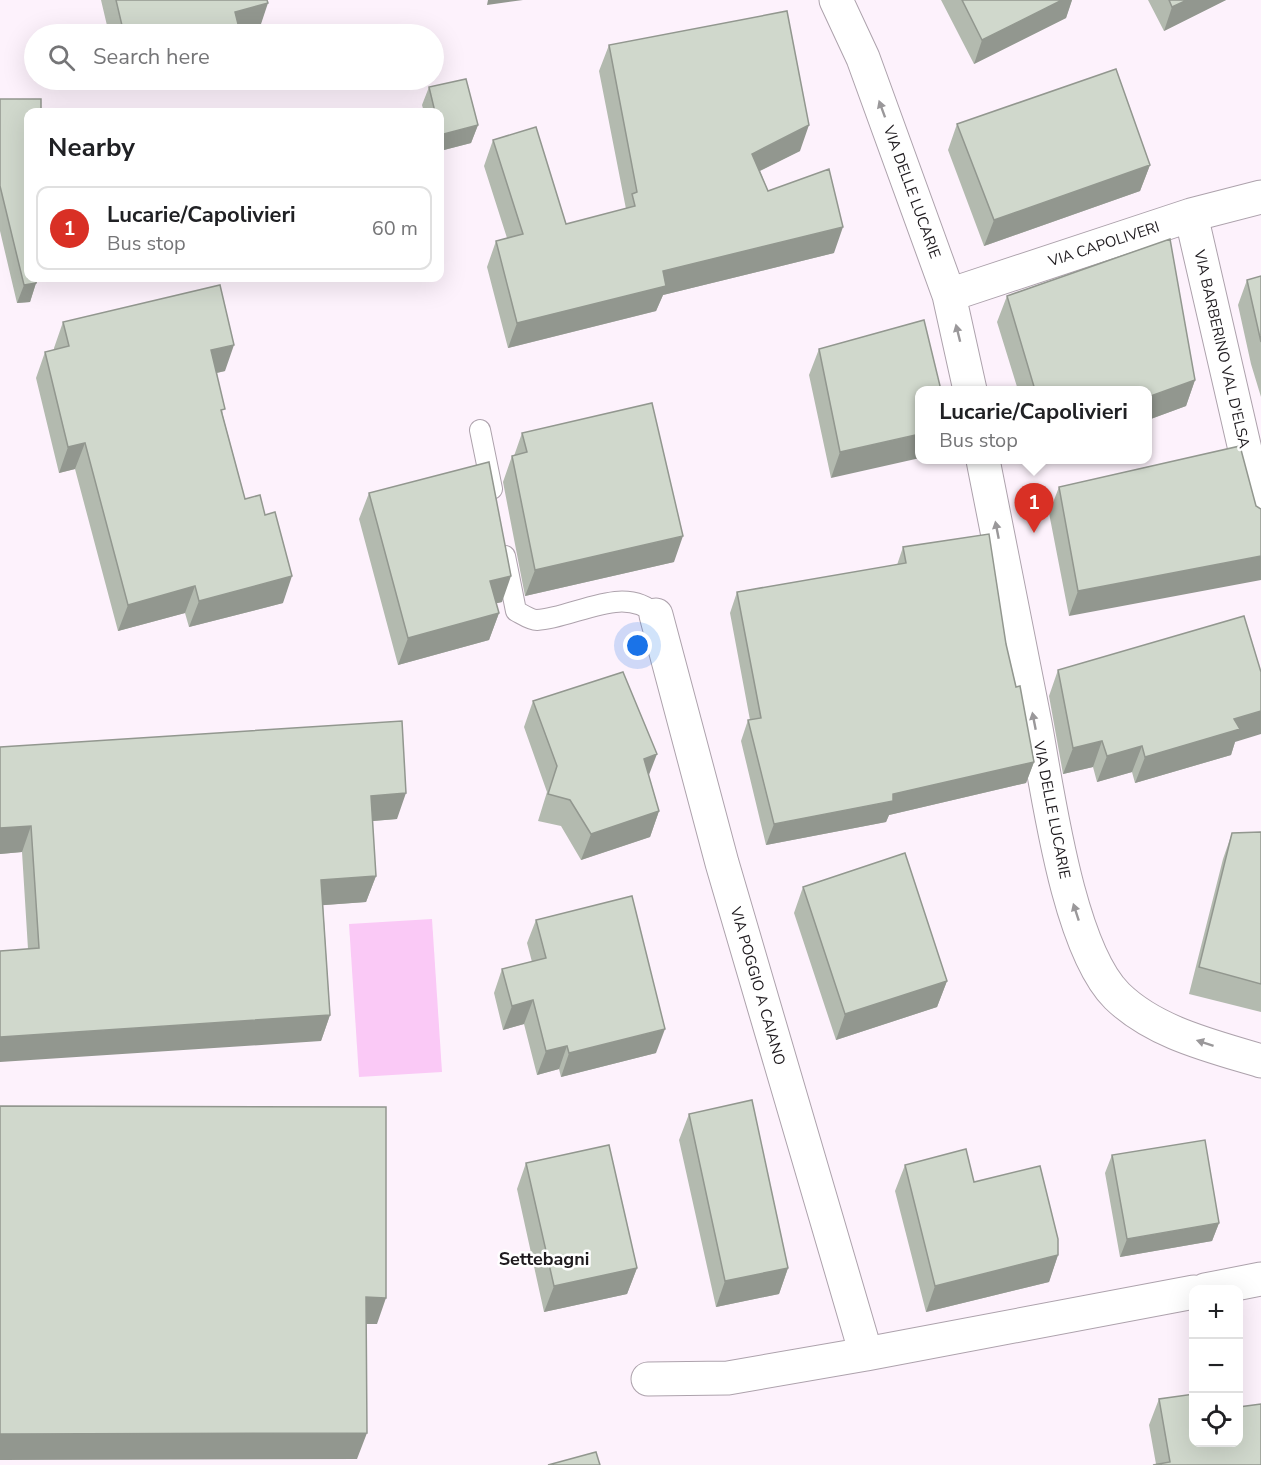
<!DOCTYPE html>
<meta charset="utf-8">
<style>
body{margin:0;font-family:"Nunito Sans",sans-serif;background:#f6f6f6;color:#202124}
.controls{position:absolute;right:18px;bottom:18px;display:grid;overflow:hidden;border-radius:12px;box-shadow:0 6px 24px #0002}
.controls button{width:54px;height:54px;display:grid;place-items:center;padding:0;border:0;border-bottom:2px solid #e0e0e0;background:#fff;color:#202124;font:30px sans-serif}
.you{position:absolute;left:638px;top:646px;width:21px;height:21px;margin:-15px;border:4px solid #fff;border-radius:50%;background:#1a73e8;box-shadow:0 0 0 9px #1a73e833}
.badge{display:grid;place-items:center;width:39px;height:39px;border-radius:50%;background:#d93025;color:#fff;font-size:20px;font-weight:700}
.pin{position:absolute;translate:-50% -50px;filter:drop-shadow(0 2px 3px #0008)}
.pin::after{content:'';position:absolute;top:32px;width:21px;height:18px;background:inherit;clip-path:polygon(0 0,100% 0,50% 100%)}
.popup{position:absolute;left:915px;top:386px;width:237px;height:78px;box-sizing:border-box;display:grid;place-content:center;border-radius:12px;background:#fff;filter:drop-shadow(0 2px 4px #0005);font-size:20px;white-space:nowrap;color:#757577}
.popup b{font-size:22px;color:#202124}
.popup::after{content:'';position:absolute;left:50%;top:100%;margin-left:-12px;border:12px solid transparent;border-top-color:#fff}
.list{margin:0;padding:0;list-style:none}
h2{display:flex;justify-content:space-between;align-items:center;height:78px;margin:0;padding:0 24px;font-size:26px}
h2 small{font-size:20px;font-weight:400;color:#757577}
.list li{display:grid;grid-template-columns:39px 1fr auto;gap:18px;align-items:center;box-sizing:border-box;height:84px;margin:0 12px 12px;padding:0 12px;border:2px solid #e0e0e0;border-radius:12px}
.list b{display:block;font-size:22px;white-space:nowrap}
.list p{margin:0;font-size:20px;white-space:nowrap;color:#757577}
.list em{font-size:20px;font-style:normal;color:#757577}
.icon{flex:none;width:33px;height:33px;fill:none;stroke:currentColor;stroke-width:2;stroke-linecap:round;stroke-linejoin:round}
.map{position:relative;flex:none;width:1261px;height:1465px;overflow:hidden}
.search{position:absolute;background:#fff;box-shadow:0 6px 24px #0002;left:24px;top:24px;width:420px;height:66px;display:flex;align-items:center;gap:15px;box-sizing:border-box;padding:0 21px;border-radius:33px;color:#757577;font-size:22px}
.panel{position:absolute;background:#fff;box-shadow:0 6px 24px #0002;left:24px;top:108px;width:420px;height:174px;border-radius:12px}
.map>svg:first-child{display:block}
.green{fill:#fac9f6}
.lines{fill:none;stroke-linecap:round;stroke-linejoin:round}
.lane-casing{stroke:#ada2ac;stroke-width:22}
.street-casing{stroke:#ada2ac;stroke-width:35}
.lane{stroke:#fff;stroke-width:20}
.street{stroke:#fff;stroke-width:33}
.wall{fill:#b3baaf}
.shaded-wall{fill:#92978f}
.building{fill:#d0d8cc;stroke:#92978f;stroke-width:1.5}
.oneway{fill:#9a989a}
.labels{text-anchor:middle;stroke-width:5;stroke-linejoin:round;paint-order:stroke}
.street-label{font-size:15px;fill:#1f1b1f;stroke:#fff}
.quarter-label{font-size:18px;font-weight:bold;fill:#1f1b1f;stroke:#fff}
</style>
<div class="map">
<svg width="1261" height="1465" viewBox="0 0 1261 1465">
<rect width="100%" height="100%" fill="#fdf2fc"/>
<path class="green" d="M 432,919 L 442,1072 L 359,1077 L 349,924 Z"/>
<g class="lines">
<g class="lane-casing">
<path id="lane" d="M 480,430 L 492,489
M 505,556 L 516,611 C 522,614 530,620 537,620 C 575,618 624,583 656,615"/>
</g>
<g class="street-casing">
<path id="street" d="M 836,0 L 863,58 L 949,295 L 970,390
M 1191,215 L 1261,519
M 949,295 L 1191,215 L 1261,197
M 983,460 C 1000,547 1017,635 1035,723 C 1048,793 1068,947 1117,996 C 1155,1033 1212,1046 1261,1061
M 656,615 L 722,863 L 866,1354 L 1194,1292
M 1205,1290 L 1261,1279
M 648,1379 L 728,1378 L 866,1354"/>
</g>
<use href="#lane" class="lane"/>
<use href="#street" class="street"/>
</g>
<path class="wall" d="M 101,0 L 267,0 L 259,30 L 238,34 L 109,34 Z
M 941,0 L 1072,0 L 1066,18 L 974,64 Z
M 1148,0 L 1226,0 L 1164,31 Z
M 609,45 L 800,151 L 760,171 L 768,191 L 834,253 L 663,295 L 656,311 L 508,348 L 487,267 L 496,241 L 507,238 L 484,166 L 493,140 L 566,224 L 626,209 L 599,71 Z
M 429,87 L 478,125 L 471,143 L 440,151 L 440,112 L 424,112 L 422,105 Z
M 0,99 L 36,283 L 30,302 L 17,303 L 0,231 Z
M 957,124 L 1150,165 L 1140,191 L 984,246 L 948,150 Z
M 1261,276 L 1261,397 L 1251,364 L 1238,305 L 1247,280 Z
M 1007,296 L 1195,380 L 1186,406 L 1148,420 L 1148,390 L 1018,390 L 997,322 Z
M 924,320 L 831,478 L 809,375 L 819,349 Z
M 63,322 L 225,371 L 217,373 L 223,416 L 245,499 L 283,603 L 189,627 L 185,613 L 118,631 L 75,469 L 59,473 L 36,378 L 45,352 L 54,350 L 54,348 Z
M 522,433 L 674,562 L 525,596 L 503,482 L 512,456 L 514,456 Z
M 1240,446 L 1069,616 L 1049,513 L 1059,487 Z
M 369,493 L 502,602 L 496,603 L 499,613 L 489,640 L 398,665 L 359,519 Z
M 903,547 L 1006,644 L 1034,762 L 1026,783 L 889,815 L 886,822 L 766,845 L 741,741 L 748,720 L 750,720 L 730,613 L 737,592 L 897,565 Z
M 1058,670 L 1235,742 L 1231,755 L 1135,783 L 1132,772 L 1097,782 L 1093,767 L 1063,774 L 1049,696 Z
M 533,701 L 649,776 L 659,811 L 650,837 L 581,860 L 561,826 L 538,821 L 547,792 L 524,727 Z
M 0,747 L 397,819 L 372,821 L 376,876 L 366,902 L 323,905 L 330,1015 L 321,1041 L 28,949 L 22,852 L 0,854 Z
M 1261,832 L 1261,1012 L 1189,994 L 1223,859 L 1232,833 Z
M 803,887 L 947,981 L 937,1007 L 836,1040 L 794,913 Z
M 536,920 L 656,1053 L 561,1077 L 559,1069 L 537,1075 L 524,1024 L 503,1030 L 494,993 L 502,969 L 532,962 L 527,943 Z
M 689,1114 L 788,1268 L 779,1294 L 716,1307 L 679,1140 Z
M 1112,1155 L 1219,1223 L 1212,1241 L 1120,1257 L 1105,1173 Z
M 526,1163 L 637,1268 L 627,1294 L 544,1312 L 517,1189 Z
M 905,1165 L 974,1182 L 1058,1255 L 1049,1282 L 926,1312 L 895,1191 Z
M 1159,1399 L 1194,1443 L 1261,1465 L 1156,1464 L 1149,1425 Z"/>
<path class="shaded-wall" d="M 488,0 L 523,0 L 487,5 Z
M 1062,0 L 1072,0 L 1066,18 L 974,64 L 982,40 Z
M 1187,0 L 1226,0 L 1164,31 L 1172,7 Z
M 268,3 L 259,30 L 238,34 L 210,34 L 235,12 Z
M 478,125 L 471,143 L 440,151 L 440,135 Z
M 809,125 L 800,151 L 743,179 L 752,154 Z
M 1150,165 L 1140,191 L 984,246 L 994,220 Z
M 843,227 L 834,253 L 663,295 L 656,311 L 508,348 L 517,323 L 663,271 Z
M 36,283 L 30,302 L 17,303 L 24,285 Z
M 234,345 L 225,371 L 202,376 L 211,350 Z
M 1195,380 L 1186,406 L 1148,420 L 1148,397 Z
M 920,434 L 920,458 L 831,478 L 840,452 Z
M 85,443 L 75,469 L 59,473 L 68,447 Z
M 683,536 L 674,562 L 525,596 L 535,570 Z
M 1261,556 L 1261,580 L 1069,616 L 1078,591 Z
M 292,576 L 283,603 L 189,627 L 199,601 Z
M 511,576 L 502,602 L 481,607 L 490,581 Z
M 195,586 L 185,613 L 118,631 L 128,605 Z
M 499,613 L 489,640 L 398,665 L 408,638 Z
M 1261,711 L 1261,734 L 1235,742 L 1231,755 L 1135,783 L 1145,757 L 1234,719 Z
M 1102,741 L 1093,767 L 1063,774 L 1073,748 Z
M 1142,746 L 1132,772 L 1097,782 L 1107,756 Z
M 657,754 L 647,780 L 644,759 Z
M 1034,762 L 1026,783 L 889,815 L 886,822 L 766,845 L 774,824 L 893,794 Z
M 406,793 L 397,819 L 361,822 L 371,796 Z
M 659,811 L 650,837 L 581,860 L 591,834 Z
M 31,826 L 22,852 L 0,854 L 0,828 Z
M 376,876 L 366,902 L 312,906 L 321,880 Z
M 947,981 L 937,1007 L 836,1040 L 845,1014 Z
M 533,1000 L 524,1024 L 503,1030 L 512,1006 Z
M 330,1015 L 321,1041 L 0,1062 L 0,1037 Z
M 665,1029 L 656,1053 L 561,1077 L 569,1053 Z
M 567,1046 L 559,1069 L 537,1075 L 546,1051 Z
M 1219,1223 L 1212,1241 L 1120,1257 L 1127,1239 Z
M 1058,1255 L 1049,1282 L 926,1312 L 935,1286 Z
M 637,1268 L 627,1294 L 544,1312 L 554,1286 Z
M 788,1268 L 779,1294 L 716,1307 L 725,1281 Z
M 366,1297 L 386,1298 L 377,1324 L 357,1324 Z
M 367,1433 L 357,1459 L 0,1460 L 0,1434 Z"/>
<path class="building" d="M 116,0 L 267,0 L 268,3 L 235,12 L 239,28 L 210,34 L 124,34 Z
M 962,0 L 1062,0 L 982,40 Z
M 1169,0 L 1187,0 L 1172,7 Z
M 787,11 L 809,125 L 752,154 L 768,191 L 829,169 L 843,227 L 663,271 L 666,286 L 517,323 L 496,241 L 523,234 L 493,140 L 536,127 L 566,224 L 635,206 L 632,194 L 637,192 L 609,45 Z
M 1116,69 L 1150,165 L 994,220 L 957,124 Z
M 466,79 L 478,125 L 440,135 L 440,112 L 435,112 L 429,87 Z
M 0,99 L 41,99 L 41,112 L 28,112 L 28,278 L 37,278 L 36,283 L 24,285 L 0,186 Z
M 1170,239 L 1195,380 L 1148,397 L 1148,390 L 1035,390 L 1007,296 Z
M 1261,276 L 1261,342 L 1247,280 Z
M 220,285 L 234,345 L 211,350 L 225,409 L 221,410 L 245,499 L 260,495 L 265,515 L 275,512 L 292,576 L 199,601 L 195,586 L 128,605 L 85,443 L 68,447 L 45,352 L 69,346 L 63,322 Z
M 924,320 L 941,390 L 920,390 L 920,434 L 840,452 L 819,349 Z
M 652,403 L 683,536 L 535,570 L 512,456 L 527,452 L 522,433 Z
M 1240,446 L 1256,506 L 1261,509 L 1261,556 L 1078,591 L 1059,487 Z
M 489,462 L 511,576 L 490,581 L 499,613 L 408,638 L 369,493 Z
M 989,534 L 1006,644 L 1016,687 L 1020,686 L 1034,762 L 893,794 L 893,801 L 774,824 L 748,720 L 761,718 L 737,592 L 906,563 L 903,547 Z
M 1244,616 L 1261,672 L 1261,711 L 1234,719 L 1240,729 L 1145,757 L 1142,746 L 1107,756 L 1102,741 L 1073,748 L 1058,670 Z
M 623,672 L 657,754 L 644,759 L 659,811 L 591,834 L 570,800 L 548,794 L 557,766 L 533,701 Z
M 402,721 L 406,793 L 371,796 L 376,876 L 321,880 L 330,1015 L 0,1037 L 0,951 L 39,948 L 31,826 L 0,828 L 0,747 Z
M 1261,832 L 1261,984 L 1199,967 L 1232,833 Z
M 905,853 L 947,981 L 845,1014 L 803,887 Z
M 632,896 L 665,1029 L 569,1053 L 567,1046 L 546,1051 L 533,1000 L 512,1006 L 502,969 L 546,958 L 536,920 Z
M 752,1100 L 788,1268 L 725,1281 L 689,1114 Z
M 0,1106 L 386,1107 L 386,1298 L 366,1297 L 367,1433 L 0,1434 Z
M 1205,1140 L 1219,1223 L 1127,1239 L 1112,1155 Z
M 609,1145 L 637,1268 L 554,1286 L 526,1163 Z
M 966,1149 L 974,1182 L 1040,1166 L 1058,1239 L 1058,1255 L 935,1286 L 905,1165 Z
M 1194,1394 L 1194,1443 L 1239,1443 L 1239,1407 L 1261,1404 L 1261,1465 L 1153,1465 L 1170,1462 L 1159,1399 Z
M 596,1452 L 600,1465 L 548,1465 Z"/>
<defs><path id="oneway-solid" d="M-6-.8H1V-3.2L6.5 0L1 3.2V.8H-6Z" transform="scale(1.5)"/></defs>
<g class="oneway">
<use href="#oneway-solid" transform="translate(882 109) rotate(-110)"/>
<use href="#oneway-solid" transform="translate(958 333) rotate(-104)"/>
<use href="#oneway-solid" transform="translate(997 530) rotate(-101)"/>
<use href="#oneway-solid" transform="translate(1034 721) rotate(-101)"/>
<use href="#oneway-solid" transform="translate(1076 912) rotate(-108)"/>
<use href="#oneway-solid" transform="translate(1205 1043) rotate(-162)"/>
</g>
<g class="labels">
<g class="street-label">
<text transform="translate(912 192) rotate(70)" y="5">VIA DELLE LUCARIE</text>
<text transform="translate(1104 244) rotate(-18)" y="5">VIA CAPOLIVERI</text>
<text transform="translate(1222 349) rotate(77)" y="5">VIA BARBERINO VAL D'ELSA</text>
<text transform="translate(1052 810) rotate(79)" y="5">VIA DELLE LUCARIE</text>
<text transform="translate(758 986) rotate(74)" y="5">VIA POGGIO A CAIANO</text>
</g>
<g class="quarter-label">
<text x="544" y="1265">Settebagni</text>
</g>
</g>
</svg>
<div class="controls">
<button>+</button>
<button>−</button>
<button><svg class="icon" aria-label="locate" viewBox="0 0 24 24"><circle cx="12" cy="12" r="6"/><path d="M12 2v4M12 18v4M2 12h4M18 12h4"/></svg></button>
</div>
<div class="you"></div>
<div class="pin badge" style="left:1034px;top:533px">1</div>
<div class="popup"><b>Lucarie/Capolivieri</b>Bus stop</div>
<div class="search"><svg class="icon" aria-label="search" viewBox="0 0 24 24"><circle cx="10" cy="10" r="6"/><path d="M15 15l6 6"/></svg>Search here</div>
<section class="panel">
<h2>Nearby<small></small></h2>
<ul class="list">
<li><span class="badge">1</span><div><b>Lucarie/Capolivieri</b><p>Bus stop</p></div><em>60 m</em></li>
</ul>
</section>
</div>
